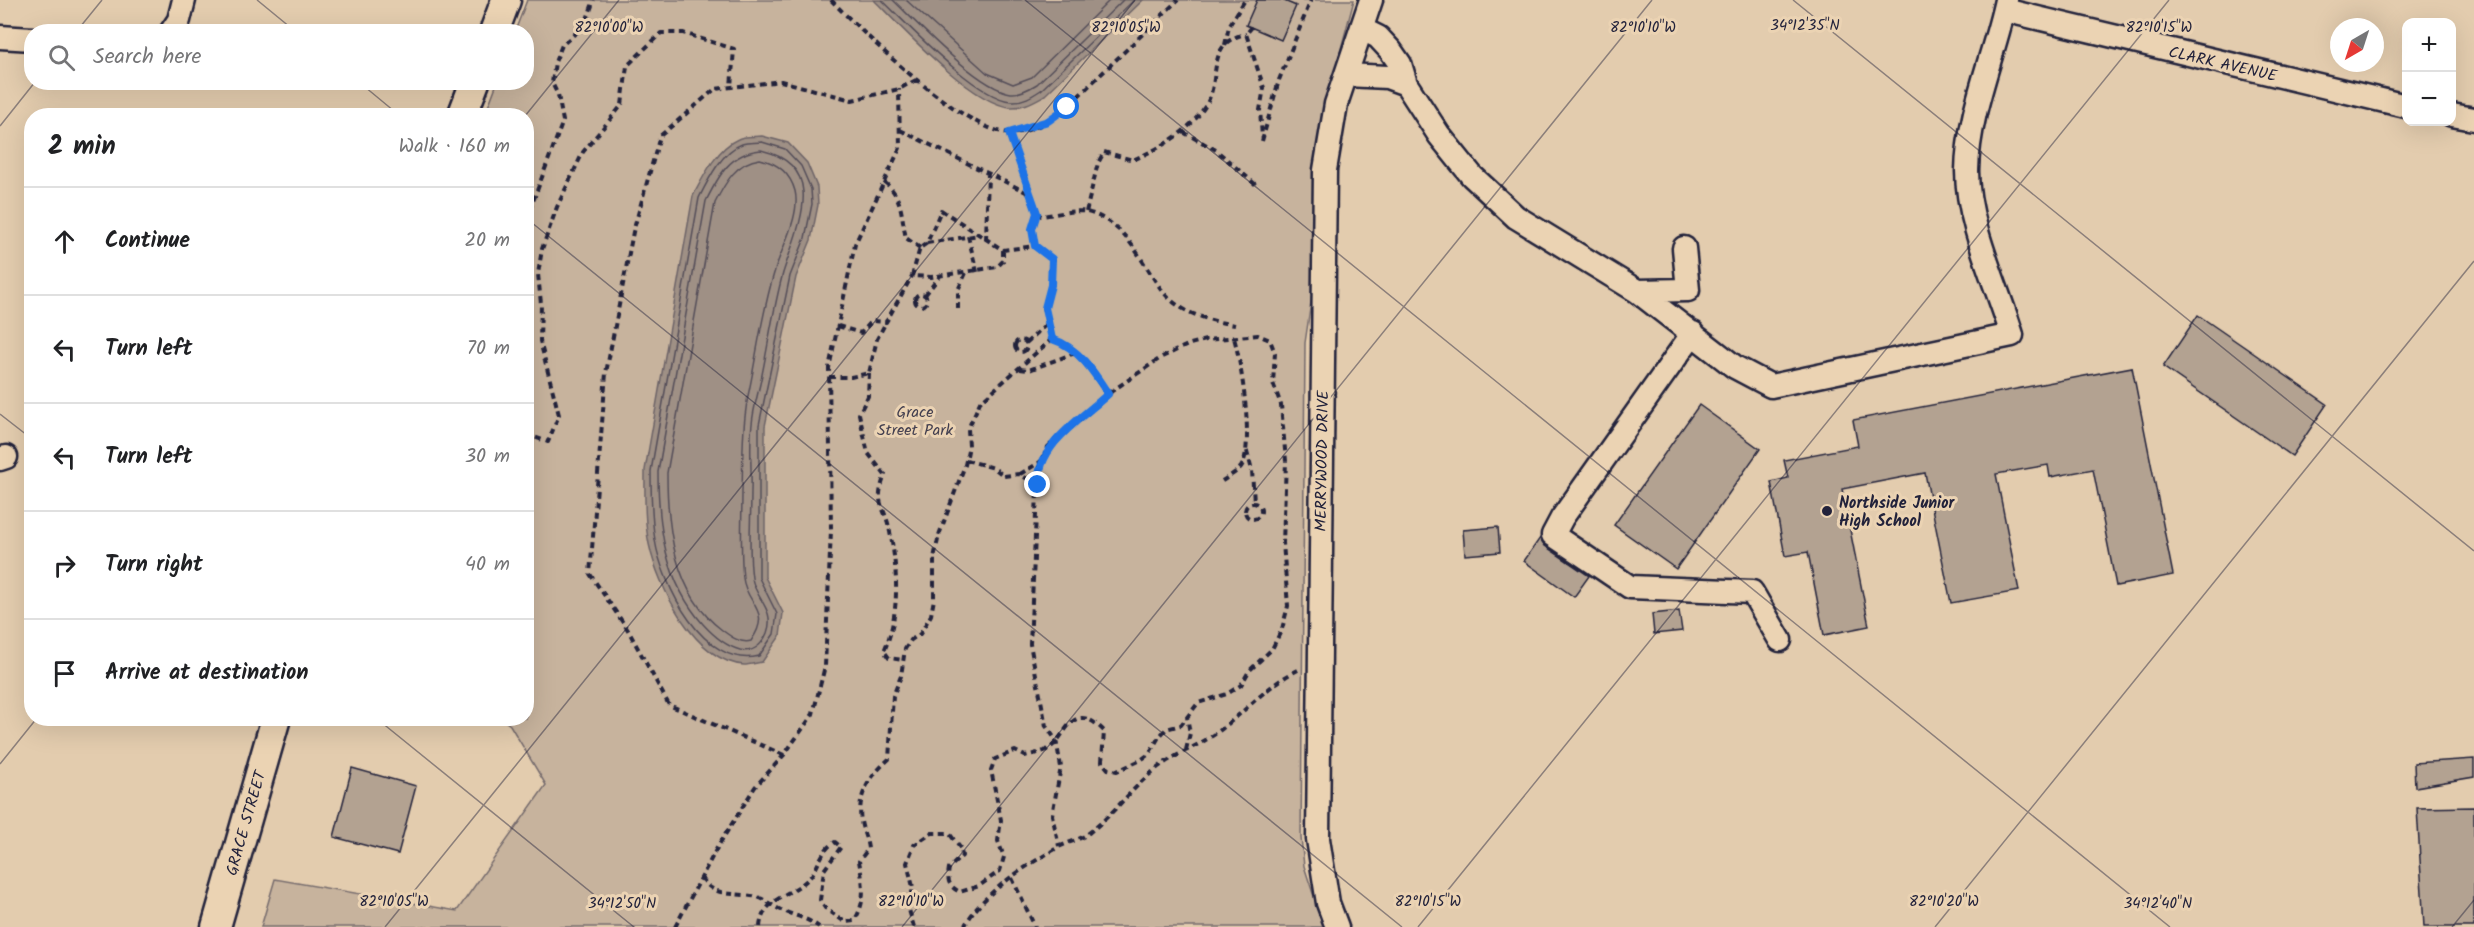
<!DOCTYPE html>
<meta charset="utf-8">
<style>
body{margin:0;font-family:Kalam,sans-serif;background:#f6f6f6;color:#202124}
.controls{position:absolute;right:18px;top:18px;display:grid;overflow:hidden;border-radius:12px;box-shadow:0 6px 24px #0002}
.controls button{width:54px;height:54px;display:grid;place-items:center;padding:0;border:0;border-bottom:2px solid #e0e0e0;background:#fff;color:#202124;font:30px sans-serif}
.compass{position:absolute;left:2330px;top:18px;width:54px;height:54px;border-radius:50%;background:#fff;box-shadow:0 6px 24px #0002;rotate:219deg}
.stop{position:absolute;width:18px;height:18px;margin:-14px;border:4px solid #1a73e8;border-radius:50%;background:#fff}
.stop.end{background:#1a73e8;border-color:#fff;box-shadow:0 2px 6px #0008}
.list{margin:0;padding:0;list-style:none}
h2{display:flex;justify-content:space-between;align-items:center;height:78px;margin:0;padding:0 24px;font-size:26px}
h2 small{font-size:20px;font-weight:400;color:#757577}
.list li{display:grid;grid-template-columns:39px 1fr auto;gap:18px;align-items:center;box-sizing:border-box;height:108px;padding:0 24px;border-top:2px solid #e0e0e0}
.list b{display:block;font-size:22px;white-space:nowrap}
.list em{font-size:20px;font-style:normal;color:#757577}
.icon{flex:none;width:33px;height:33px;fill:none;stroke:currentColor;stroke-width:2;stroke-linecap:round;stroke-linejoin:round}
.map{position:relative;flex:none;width:2474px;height:927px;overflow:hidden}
.search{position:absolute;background:#fff;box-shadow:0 6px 24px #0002;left:24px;top:24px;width:510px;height:66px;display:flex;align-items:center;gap:15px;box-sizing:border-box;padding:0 21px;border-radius:24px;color:#757577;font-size:22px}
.panel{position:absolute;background:#fff;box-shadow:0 6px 24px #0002;left:24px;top:108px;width:510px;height:618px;border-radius:24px}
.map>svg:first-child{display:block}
.green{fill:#c7b39d;stroke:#746a6c;stroke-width:1.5}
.water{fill:#9f9085;stroke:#6d6467;stroke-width:1.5}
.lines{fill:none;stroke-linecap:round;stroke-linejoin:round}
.shore{stroke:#544e59;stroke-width:1.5}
.building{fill:#b3a291;stroke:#22223b;stroke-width:1.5}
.minor-casing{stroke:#22223b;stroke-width:27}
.major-casing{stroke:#22223b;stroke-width:33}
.path{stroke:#22223b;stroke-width:4;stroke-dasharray:6 4.5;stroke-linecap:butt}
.minor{stroke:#ebd3b3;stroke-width:22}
.major{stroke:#ebd3b3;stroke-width:28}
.route{stroke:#1a73e8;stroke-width:8}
.ticks{fill:none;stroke:#22223b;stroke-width:1.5;stroke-opacity:0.45}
.poi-dot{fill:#22223b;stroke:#ebd3b3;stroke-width:2}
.labels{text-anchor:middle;stroke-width:6;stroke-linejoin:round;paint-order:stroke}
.street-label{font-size:16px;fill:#22223b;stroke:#ebd3b3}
.park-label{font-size:16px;fill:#433f4f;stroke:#ebd3b3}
.poi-label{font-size:16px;font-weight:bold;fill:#22223b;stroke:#ebd3b3;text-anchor:start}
.ticks-label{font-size:15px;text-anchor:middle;fill:#22223b;stroke:#ebd3b3;stroke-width:6;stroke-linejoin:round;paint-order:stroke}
</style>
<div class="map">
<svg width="2474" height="927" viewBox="0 0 2474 927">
<rect width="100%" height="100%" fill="#e3ccae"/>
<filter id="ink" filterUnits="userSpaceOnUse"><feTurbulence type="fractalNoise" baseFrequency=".0167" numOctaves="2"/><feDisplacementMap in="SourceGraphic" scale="12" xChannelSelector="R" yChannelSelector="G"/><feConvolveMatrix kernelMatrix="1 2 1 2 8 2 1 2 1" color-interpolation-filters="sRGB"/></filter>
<g filter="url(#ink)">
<path class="green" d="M 527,0 L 1354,0 L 1319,131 L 1313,288 L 1305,343 L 1301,838 L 1304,866 L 1324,927 L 261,927 L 275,879 L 457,911 L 546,785 L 510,725 L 502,719 L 526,718 L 526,116 L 485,115 L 497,83 L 526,82 L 526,32 L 515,31 Z"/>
<path class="water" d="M 874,0 L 1143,0 L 1045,95 C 1034,101 1023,108 1010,107 C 972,104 902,28 874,0 Z
M 762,136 L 788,143 L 807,163 L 817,187 L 818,205 L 811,240 L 796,277 L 765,426 L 765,577 L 783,613 L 780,636 L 762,662 C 756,663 749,665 744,665 C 694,661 658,586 649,544 C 644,520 645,495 645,470 L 693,196 C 703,177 717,148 738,139 C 744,136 755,137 762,136 Z"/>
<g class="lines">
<path class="shore" d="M 882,0 C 908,25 977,99 1011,101 C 1023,102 1032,96 1041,90 L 1134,0
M 893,0 C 917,23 979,89 1011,93 C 1020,94 1029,89 1037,84 L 1123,0
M 906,0 L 987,73 L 1013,84 L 1032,77 L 1110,0
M 762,142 L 785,149 L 801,166 L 811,189 L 812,204 L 805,238 L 790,276 L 759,425 L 759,578 L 777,614 L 774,634 L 759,656 C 704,670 662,584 655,540 C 651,517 651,494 651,471 L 699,198 C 708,180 722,151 742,144 C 748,142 756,143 762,142 Z
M 761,150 C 830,167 797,228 783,273 C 773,309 768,348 760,384 C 757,397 753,411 752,424 C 749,446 752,470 751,492 C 751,521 748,550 752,578 C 755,599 776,609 767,633 C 762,645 753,653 740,650 C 725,646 713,635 703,624 C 665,581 658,527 658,472 L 706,201 C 719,175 730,153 761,150 Z
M 760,159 C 777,163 790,173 795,191 C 801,215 781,249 775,270 C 762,311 757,355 748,396 C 742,428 743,459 742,491 C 742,520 740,549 743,578 C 746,605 773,610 751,641 C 740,644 730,636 722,630 C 674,594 667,527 667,473 L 715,203 C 725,183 736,162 760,159 Z"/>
</g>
<path class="building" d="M 1257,0 L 1282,0 L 1296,6 L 1281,40 L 1246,25 Z
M 2198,315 L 2327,404 L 2292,456 L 2163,367 Z
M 2132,367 L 2173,575 L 2116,586 L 2093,469 L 2050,477 L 2048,465 L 1996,474 L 2019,591 L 1951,603 L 1925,473 L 1842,489 L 1869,626 L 1824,635 L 1808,552 L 1785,556 L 1771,482 L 1788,478 L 1784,460 L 1858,446 L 1853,420 Z
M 1699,405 L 1760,449 L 1676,569 L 1614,525 Z
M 1498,527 L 1500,552 L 1465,555 L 1463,530 Z
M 1540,538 L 1545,546 L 1589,576 L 1574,597 L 1524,561 Z
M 1679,611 L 1682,631 L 1654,634 L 1652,614 Z
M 2474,759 L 2474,777 L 2415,787 L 2414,763 Z
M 352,768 L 416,786 L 398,854 L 334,837 Z
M 2474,807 L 2474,927 L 2424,927 L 2417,808 Z"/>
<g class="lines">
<g class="minor-casing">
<path id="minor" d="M 2004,10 L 2406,106
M 1362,29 L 1378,37 L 1391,51 L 1400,64 L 1406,84 L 1439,135 L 1472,176 L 1516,217 L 1637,291 L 1735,367 L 1771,386 L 2012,335 C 1997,285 1967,223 1967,171 C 1968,113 1994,56 2006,0
M 171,32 L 179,20 L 184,0
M 0,37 L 32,39
M 1346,75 L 1387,77 L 1406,84
M 2452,115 L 2474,119
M 1637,291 L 1688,290 L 1684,248
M 1693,333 L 1562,518 L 1553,535 L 1630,587 L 1752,592 L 1780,640
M 0,459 L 6,457
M 1337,927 L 1328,903 L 1318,839 L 1325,170 L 1336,104 L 1371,0"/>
</g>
<g class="major-casing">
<path id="major" d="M 494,32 L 506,0
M 462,116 L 475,82
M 216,927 L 276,718"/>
</g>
<path class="path" d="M 831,0 C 865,35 962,130 1009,133 C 1029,134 1052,119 1067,107 L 1178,0
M 1252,27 L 1246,34 L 1264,88 L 1260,110 L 1262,137
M 1225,45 L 1229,26 L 1245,0
M 900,130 L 1030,194
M 1183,132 L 1216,150 L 1256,185
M 1009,133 L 1037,213 L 1041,216 C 1054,215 1075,209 1087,212 C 1129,223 1141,265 1165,294 C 1182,314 1211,321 1235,325
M 1262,141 L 1279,80 L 1311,0
M 884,182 C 903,196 901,216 906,238 L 920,248
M 1086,212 L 1098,163 L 1104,152 L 1133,160 C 1162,147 1188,133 1206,105 C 1222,78 1205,42 1246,34
M 526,220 L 563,121 L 558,95 L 552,83 L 555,62 L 562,45 L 585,25 L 594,0
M 968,236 L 977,272
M 986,240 L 988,173
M 927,243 L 979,235
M 1003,250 L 1003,261 L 997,267 L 931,277 L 912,276 L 920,248 L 927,243 L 941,210 L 1003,250 L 1035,246 L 1032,229 L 1037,213
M915 300a6 6 0 1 1 12 0a6 6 0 1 1-12 0Z
M 925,295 L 940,276
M 958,309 L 958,290 L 966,273
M 838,326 L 861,333 L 872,321 L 886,322 L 912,276
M 1052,339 C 1078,347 1094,372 1108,394
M1015 346a6 6 0 1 1 12 0a6 6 0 1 1-12 0Z
M 1026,343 L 1048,323
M 1020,369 L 1029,370 L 1075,353
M 869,373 L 868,396 L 859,414 L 868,453 L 885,475 C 873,506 885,504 890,532 C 898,571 900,615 884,651 L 889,658 L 904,660
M 829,377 L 851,377 L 869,373 L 877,339 L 886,322
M 526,434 L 548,442 L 559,415 L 540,341 L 541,304 L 538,274 L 542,249 L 557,207 L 583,152 L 622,105 L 627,66 L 661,33 L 683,33 L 734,49 L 731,87
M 1247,451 L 1252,470 L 1254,503
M 966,460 L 994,468 L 1004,476 L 1019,474 L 1038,485
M 1020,474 L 1042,461
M 1222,481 C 1228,477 1237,472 1241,467 C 1255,448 1241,361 1234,338
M1245 511a8 8 0 1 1 16 0a8 8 0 1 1-16 0Z
M 1186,750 L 1190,733 L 1187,717
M 784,755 L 669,705 L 628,630 L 590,574 L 606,373 L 633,232 L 660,136 L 715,89 L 781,81 L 852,100 L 899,89 L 916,80
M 702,877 C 712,900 741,891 760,898 C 767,901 774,907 781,910 C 795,916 807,918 819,927
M 1012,878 L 1035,927
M 675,927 L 718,846 L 755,787 L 784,755 L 813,714 L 825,666 L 831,530 L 829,368 L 855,244 L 900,148 L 899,89
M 760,927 C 762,897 795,895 811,876 C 820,864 821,850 835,842 L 841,847 L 824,870 L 820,900 L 825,908 L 845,922 L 854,921 C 867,901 863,883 859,861 L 868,849 C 867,840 864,834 862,826 C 855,797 869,777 889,759 L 893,696 L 901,676 L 905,649 L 911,640 L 920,634 L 931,615 L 934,599 L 934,558 L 939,535 L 965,465 L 969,446 L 968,429 L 980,402 L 1052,339 L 1045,308 L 1051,285 L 1052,259 L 1035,246
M 914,927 L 909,910 L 913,887 L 907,863 L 914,845 L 932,833 L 949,833 L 961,849 L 962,856 L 949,868 C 947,880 948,886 960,892 L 979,886 L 1000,871 L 1004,857 L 998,841 L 1001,820 L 991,770 L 995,759 L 1015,751 L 1025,756 C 1032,754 1042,753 1048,749 C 1067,739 1070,697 1104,731 L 1102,762 L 1108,769 L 1117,771 L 1141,760 L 1149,754 L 1159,737 L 1166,729 L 1181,725 L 1198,703 L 1227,694 L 1241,685 L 1249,671 L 1272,649 L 1282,629 L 1288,606 L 1283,543 L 1286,461 L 1281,405 L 1273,383 L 1275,353 L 1270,340 L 1258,335 L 1206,340 L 1190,344 L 1162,357 L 1112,391 L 1048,447 L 1038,471 L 1030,644 L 1046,726 L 1056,740 L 1061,767 L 1052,815 L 1059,846
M 964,927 C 982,893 1024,867 1057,848 C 1067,842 1081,840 1090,832 C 1115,813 1134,785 1160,766 C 1178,753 1201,745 1219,731 C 1246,711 1267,685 1298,670"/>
<use href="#minor" class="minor"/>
<use href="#major" class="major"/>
</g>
</g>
<g class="lines" filter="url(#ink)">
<path class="route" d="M 1038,485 C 1038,444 1080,420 1108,394 C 1094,372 1078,347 1052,339 L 1045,308 L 1051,285 L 1052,259 L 1035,246 L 1032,229 L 1037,213 L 1009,133 L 1048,121 L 1067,107"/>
</g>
<path class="ticks" d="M 257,0 L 296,32M 1025,0 L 2170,927M 1793,0 L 2474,551M 76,32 L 102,0M 359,82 L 400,116M 525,116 L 619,0M 0,126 L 35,82M 526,218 L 1402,927M 0,414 L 32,439M 376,718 L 634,927M 0,764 L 37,718M 385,927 L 1135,0M 902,927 L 1652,0M 1418,927 L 2169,0M 1935,927 L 2474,261M 2452,927 L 2474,900"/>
<circle class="poi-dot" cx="1827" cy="511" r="6"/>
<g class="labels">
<g class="street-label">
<text transform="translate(2223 63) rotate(13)" y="6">CLARK AVENUE</text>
<text transform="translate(1321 461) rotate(-89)" y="6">MERRYWOOD DRIVE</text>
<text transform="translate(245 823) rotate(-74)" y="6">GRACE STREET</text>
</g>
<g class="park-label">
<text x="915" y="417">Grace<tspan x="915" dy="18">Street Park</tspan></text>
</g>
<g class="poi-label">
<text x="1839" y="508">Northside Junior<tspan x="1839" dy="18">High School</tspan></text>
</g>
</g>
<g class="ticks-label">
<text x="1805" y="30">34°12'35"N</text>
<text x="609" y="32">82°10'00"W</text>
<text x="1126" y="32">82°10'05"W</text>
<text x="1643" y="32">82°10'10"W</text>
<text x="2159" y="32">82°10'15"W</text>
<text x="394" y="906">82°10'05"W</text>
<text x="911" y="906">82°10'10"W</text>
<text x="1428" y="906">82°10'15"W</text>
<text x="1944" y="906">82°10'20"W</text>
<text x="622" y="908">34°12'50"N</text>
<text x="2158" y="908">34°12'40"N</text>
</g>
</svg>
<div class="controls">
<button>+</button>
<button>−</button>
</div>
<svg class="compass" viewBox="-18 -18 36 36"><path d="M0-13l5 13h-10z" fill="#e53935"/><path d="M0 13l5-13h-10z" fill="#757577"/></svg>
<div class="stop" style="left:1067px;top:107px"></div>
<div class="stop end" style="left:1038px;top:485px"></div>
<div class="search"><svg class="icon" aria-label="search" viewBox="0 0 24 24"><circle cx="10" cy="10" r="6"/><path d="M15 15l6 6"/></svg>Search here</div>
<section class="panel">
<h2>2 min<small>Walk · 160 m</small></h2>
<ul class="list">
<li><svg class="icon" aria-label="ahead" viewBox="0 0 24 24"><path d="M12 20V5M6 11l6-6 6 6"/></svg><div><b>Continue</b></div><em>20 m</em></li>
<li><svg class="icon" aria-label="left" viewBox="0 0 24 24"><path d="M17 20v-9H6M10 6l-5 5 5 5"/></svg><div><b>Turn left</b></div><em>70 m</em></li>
<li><svg class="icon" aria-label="left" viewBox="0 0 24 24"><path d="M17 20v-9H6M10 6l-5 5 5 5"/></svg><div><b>Turn left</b></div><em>30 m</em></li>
<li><svg class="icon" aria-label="right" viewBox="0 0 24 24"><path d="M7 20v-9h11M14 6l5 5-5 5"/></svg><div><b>Turn right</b></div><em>40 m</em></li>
<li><svg class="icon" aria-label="arrive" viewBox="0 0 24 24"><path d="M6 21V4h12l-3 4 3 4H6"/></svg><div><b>Arrive at destination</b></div></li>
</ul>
</section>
</div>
